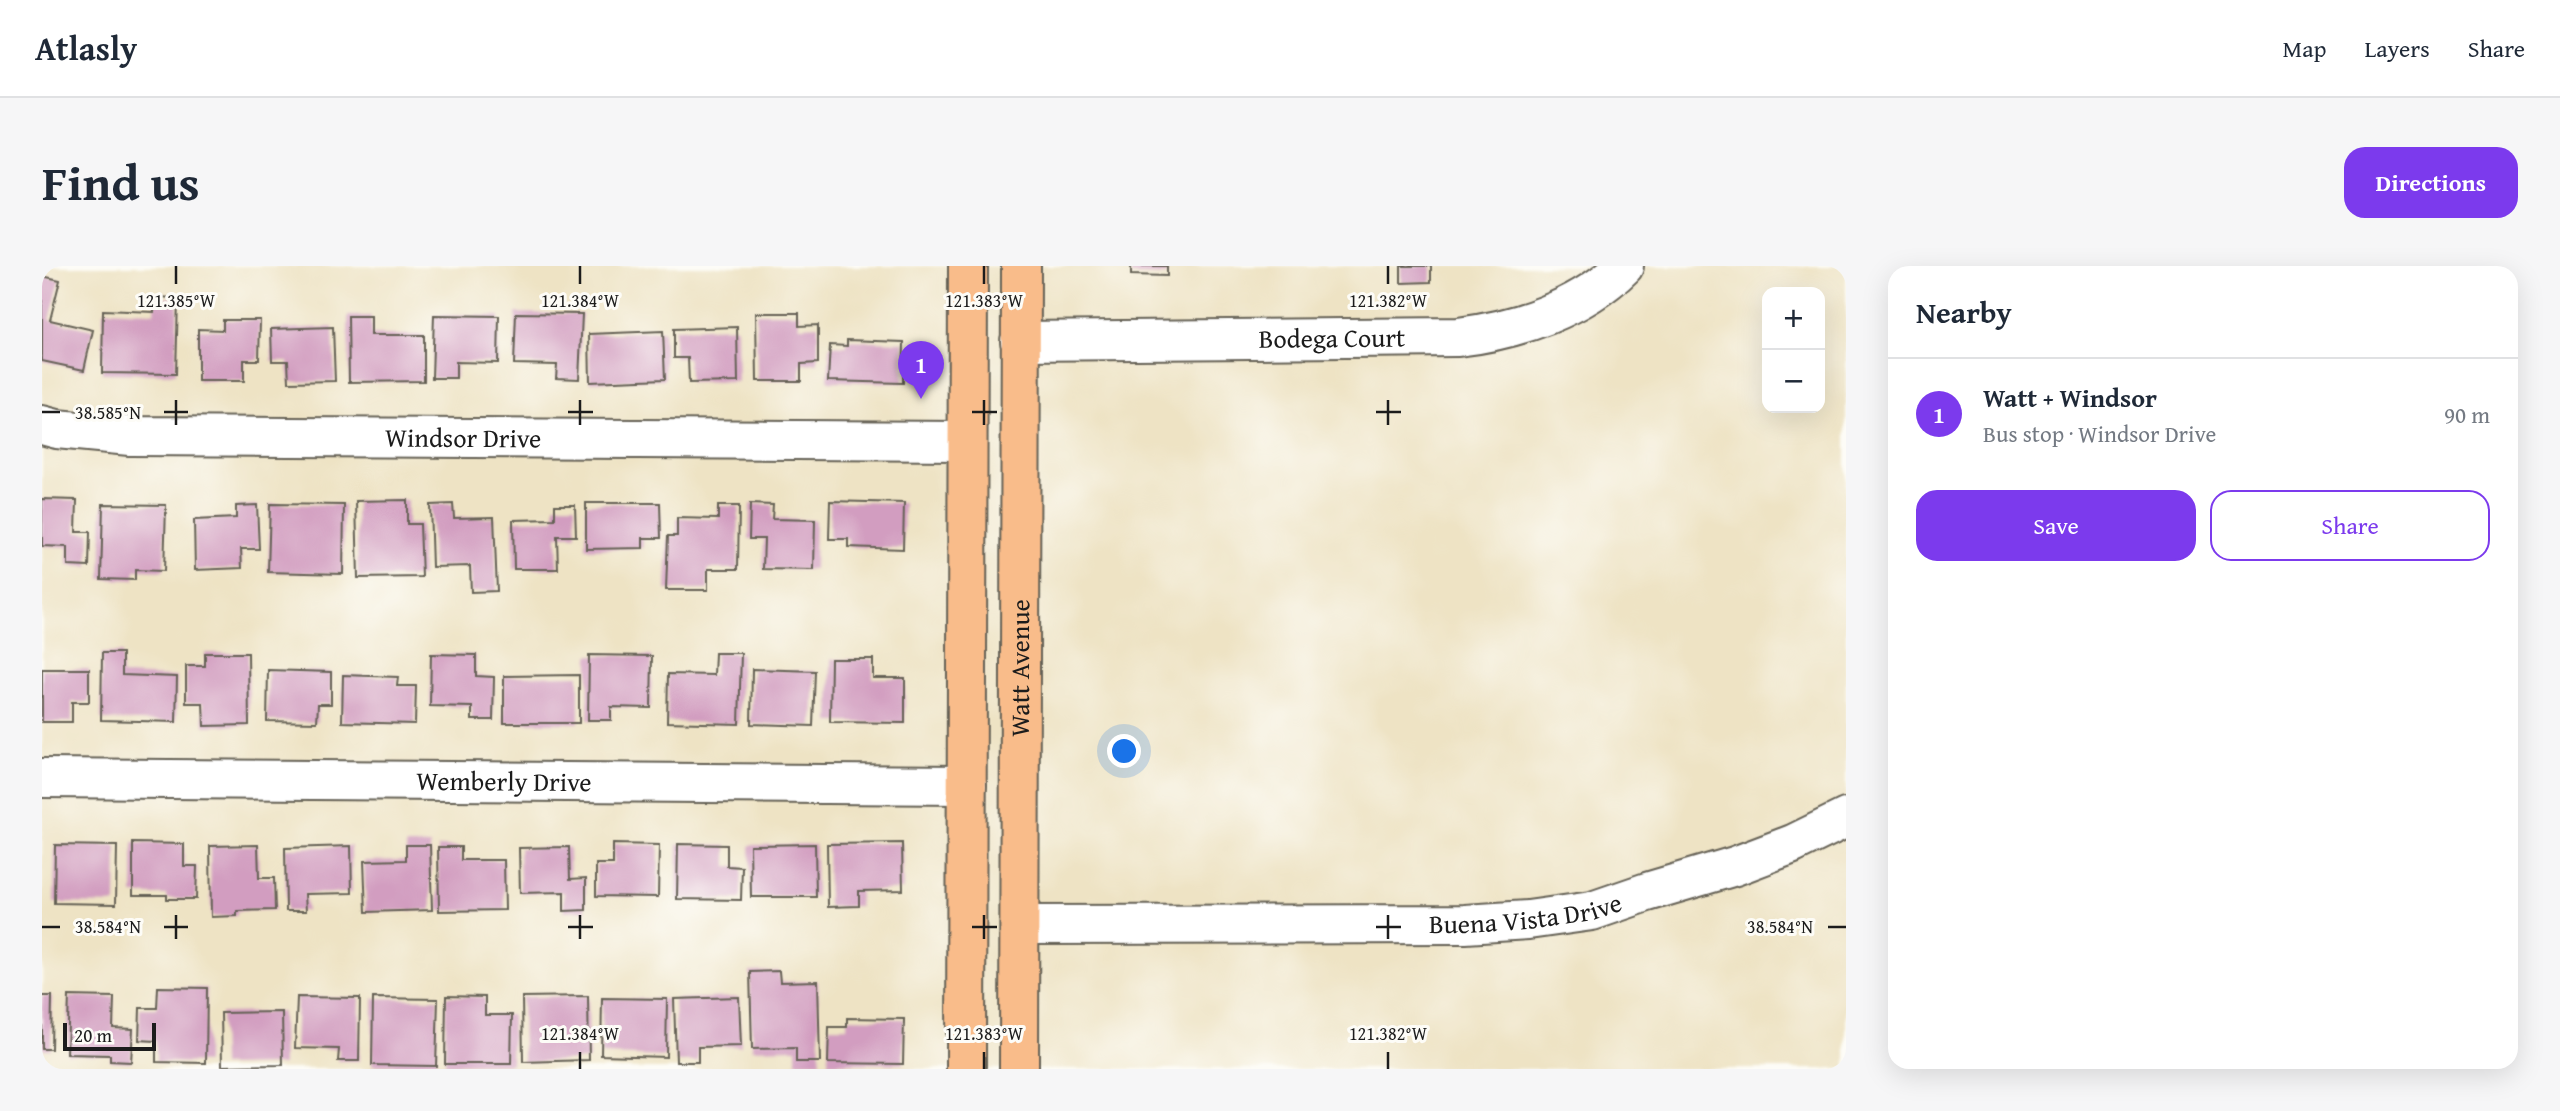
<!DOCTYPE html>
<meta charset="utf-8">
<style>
body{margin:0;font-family:"Gentium Book Plus",serif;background:#f6f6f7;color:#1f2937}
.controls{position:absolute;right:21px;top:21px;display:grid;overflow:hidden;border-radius:14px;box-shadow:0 7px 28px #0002}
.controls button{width:63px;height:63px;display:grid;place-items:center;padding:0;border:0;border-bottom:2px solid #e0e1e3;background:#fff;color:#1f2937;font:35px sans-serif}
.scale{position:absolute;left:21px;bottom:18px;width:93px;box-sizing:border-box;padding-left:7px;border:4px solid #1c1c1c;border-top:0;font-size:19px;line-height:24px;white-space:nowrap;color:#1c1c1c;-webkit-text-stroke:5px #fdfcf7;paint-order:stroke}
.you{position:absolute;left:1083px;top:486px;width:24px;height:24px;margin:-18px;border:5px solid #fff;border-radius:50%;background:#1a73e8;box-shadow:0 0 0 10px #1a73e833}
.badge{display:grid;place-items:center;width:46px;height:46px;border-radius:50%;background:#7c3aed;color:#fff;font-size:23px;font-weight:700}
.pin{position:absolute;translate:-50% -58px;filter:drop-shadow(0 2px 4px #0008)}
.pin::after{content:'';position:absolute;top:37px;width:24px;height:21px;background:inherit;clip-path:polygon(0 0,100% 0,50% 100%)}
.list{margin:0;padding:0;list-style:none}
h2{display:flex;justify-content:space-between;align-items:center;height:91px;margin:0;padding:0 28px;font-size:30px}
h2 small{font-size:23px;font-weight:400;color:#747a83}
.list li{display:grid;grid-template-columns:46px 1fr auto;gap:21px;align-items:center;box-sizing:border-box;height:112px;padding:0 28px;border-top:2px solid #e0e1e3}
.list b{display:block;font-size:26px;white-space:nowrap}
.list p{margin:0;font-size:23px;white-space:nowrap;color:#747a83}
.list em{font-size:23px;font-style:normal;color:#747a83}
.actions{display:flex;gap:14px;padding:21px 28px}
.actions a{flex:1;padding:16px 0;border:2px solid #7c3aed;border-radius:21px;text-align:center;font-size:24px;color:#7c3aed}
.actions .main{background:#7c3aed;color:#fff}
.map{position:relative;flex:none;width:1804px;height:803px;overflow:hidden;border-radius:21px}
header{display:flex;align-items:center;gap:42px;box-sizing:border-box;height:98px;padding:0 35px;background:#fff;border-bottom:2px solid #e0e1e3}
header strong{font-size:33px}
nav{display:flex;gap:38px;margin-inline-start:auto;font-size:24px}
.intro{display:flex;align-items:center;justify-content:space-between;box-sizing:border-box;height:168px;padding:0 42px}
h1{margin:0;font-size:49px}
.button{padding:18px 32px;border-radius:21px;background:#7c3aed;color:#fff;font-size:24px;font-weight:700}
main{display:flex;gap:42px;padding:0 42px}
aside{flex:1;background:#fff;border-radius:21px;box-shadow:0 7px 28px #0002}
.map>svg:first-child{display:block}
.building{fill:#d29dc0}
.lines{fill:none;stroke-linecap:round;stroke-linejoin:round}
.minor-casing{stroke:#666257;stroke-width:42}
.major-casing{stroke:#666257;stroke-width:42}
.minor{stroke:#fff;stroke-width:38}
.major{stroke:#f9bc8a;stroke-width:38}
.ticks{fill:none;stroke:#1c1c1c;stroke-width:2.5}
.labels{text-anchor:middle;stroke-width:6;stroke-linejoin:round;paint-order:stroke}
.street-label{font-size:26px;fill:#1c1c1c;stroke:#fdfcf7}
.ticks-label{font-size:18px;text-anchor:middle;fill:#1c1c1c;stroke:#fdfcf7;stroke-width:6;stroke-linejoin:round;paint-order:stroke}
</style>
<header>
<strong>Atlasly</strong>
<nav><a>Map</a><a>Layers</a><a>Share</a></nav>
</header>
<div class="intro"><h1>Find us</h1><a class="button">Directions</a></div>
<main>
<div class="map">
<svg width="1804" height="803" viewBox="0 0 1804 803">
<rect width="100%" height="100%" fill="#fdfcf7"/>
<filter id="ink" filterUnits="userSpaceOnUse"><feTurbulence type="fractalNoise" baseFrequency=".0143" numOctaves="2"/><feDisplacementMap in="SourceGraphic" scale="14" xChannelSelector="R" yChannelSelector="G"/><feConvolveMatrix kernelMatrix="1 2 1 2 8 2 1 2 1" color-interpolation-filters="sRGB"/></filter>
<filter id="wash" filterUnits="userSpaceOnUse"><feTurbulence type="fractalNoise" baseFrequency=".00686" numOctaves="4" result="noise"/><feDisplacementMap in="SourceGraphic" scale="28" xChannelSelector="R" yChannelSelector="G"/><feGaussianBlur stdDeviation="1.57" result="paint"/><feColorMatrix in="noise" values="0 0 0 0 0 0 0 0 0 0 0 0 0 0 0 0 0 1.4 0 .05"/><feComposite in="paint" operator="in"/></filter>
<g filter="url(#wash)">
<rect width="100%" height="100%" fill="#eee3c4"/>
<g id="blocks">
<path class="building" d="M 1089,0 L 1125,0 L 1125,10 L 1089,9 Z
M 1359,0 L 1389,0 L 1389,16 L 1359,17 Z
M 0,10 L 18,14 L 8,54 L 51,64 L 42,104 L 0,95 Z
M 113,31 L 136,32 L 134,108 L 60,107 L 61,44 L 112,46 Z
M 474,47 L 540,48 L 537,113 L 514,112 L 515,99 L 472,98 Z
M 714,47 L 757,47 L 757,60 L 776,59 L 776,97 L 759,98 L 759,115 L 715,115 Z
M 392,49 L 457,50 L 456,97 L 414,96 L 414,112 L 390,112 Z
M 306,50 L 329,50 L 329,69 L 382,69 L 382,115 L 307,116 Z
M 181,54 L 218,54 L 217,94 L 202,94 L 202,115 L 156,115 L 156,63 L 181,64 Z
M 291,61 L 293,115 L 247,116 L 246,95 L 230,95 L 229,63 Z
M 695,61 L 696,116 L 647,117 L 646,92 L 632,92 L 632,63 Z
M 621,65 L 623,113 L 548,116 L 547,68 Z
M 805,74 L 862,76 L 861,117 L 786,115 L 788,79 L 805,80 Z
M 0,233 L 35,234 L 34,266 L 48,266 L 47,301 L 26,300 L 26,281 L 0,280 Z
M 365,234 L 365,258 L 378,258 L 380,311 L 316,312 L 314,235 Z
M 788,235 L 862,237 L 861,283 L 806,281 L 806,273 L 787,273 Z
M 544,237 L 618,237 L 619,272 L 601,272 L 601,282 L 544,283 Z
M 61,238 L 124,239 L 122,305 L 93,304 L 93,314 L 59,313 Z
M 228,238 L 302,239 L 301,308 L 226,306 Z
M 411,238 L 412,252 L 452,251 L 455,325 L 429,326 L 428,300 L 390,301 L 388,239 Z
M 708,238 L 731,239 L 730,253 L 773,254 L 772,304 L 721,303 L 722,273 L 707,273 Z
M 215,239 L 217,283 L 199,283 L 200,302 L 153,304 L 152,254 L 194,252 L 194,240 Z
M 513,239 L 533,239 L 534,270 L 515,270 L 516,303 L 472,303 L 471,254 L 513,253 Z
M 676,240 L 697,240 L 696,303 L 666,303 L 666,324 L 624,324 L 626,270 L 635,270 L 635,252 L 676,253 Z
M 60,387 L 80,387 L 80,409 L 135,411 L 134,456 L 59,454 Z
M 163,387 L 206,387 L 207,459 L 162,460 L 161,437 L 144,437 L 144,400 L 163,400 Z
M 673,387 L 699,387 L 697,458 L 625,456 L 626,408 L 672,409 Z
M 389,388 L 434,389 L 434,410 L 452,411 L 451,454 L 430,454 L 430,441 L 388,440 Z
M 547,389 L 610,390 L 609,442 L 569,441 L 569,454 L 546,454 Z
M 789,393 L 831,393 L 831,412 L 863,412 L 863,457 L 788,456 Z
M 0,403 L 47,403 L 47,436 L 30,436 L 30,456 L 0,456 Z
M 710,403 L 773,405 L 771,460 L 709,458 Z
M 226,404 L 289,406 L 289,438 L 276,438 L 275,456 L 225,455 Z
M 301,409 L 356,411 L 355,420 L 374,420 L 373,458 L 300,456 Z
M 537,409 L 537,457 L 462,457 L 462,410 Z
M 91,577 L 142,578 L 142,600 L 155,600 L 154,633 L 125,633 L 125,629 L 91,629 Z
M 860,577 L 861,624 L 817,625 L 817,640 L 786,641 L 785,578 Z
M 571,578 L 617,579 L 616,631 L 554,630 L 554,598 L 571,598 Z
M 636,578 L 685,579 L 685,600 L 700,601 L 699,634 L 635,633 Z
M 773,578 L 774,631 L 709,631 L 708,579 Z
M 13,579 L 75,580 L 74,638 L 12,637 Z
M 216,579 L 217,612 L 232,612 L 233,644 L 195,645 L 195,650 L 169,651 L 168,580 Z
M 364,579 L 388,579 L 390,644 L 324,646 L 322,595 L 364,594 Z
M 309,580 L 310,627 L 263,628 L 264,645 L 244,645 L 243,582 Z
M 396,581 L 419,581 L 419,594 L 462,594 L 463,644 L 397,645 Z
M 527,581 L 528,613 L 544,612 L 544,644 L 522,645 L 522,626 L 478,627 L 477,582 Z
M 737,705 L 738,716 L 776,715 L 778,796 L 754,796 L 754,782 L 710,783 L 708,706 Z
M 116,721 L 165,722 L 164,797 L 114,796 L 114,775 L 97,774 L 98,742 L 115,742 Z
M 0,730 L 10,730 L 9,783 L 0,783 Z
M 27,730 L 72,731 L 71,762 L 91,763 L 89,796 L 68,795 L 68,789 L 25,788 Z
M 404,730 L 443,731 L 443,749 L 470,749 L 469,798 L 403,798 Z
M 546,730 L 547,794 L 481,796 L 480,731 Z
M 255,731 L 318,732 L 317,795 L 296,795 L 297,783 L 253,782 Z
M 697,731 L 699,780 L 656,781 L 656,796 L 634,796 L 632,733 Z
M 331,732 L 396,733 L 394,800 L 330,799 Z
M 560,732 L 625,733 L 624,791 L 559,789 Z
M 240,746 L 241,799 L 180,800 L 179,747 Z
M 805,752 L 862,753 L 861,798 L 786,797 L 787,761 L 805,761 Z"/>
</g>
</g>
<g filter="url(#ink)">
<use href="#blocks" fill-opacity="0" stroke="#666257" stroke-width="2"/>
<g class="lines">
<g class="minor-casing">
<g id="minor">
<path id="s1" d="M 978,75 L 1416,71 C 1474,64 1539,43 1582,0"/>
<path id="s2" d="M 0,159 L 15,163 L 88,170 L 925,175"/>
<path id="s3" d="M 0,512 L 925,519"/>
<path id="s4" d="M 978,659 L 1423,658 L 1486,654 L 1550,645 L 1605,626 L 1693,600 L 1751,578 L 1804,552"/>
</g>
</g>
<g class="major-casing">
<g id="major">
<path d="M 924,803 L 926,0"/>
<path id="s5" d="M 977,803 L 979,0"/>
</g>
</g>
<use href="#minor" class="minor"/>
<use href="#major" class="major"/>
</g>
</g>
<path class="ticks" d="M 134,0 L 134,18M 538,0 L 538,18M 942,0 L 942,18M 1346,0 L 1346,18M 134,134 L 134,159M 538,134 L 538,159M 942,134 L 942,159M 1346,134 L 1346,159M 0,146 L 18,146M 122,146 L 146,146M 526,146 L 551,146M 930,146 L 955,146M 1334,146 L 1359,146M 134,649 L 134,673M 538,649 L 538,673M 942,649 L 942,673M 1346,649 L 1346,673M 0,661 L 18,661M 122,661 L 146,661M 526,661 L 551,661M 930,661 L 955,661M 1334,661 L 1359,661M 1786,661 L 1804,661M 538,786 L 538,803M 942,786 L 942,803M 1346,786 L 1346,803"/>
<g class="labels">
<g class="street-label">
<text dy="9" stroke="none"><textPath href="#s1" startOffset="312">Bodega Court</textPath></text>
<text dy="9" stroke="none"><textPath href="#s2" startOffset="422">Windsor Drive</textPath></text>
<text dy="9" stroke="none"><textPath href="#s5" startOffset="401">Watt Avenue</textPath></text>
<text dy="9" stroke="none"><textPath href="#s3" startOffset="462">Wemberly Drive</textPath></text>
<text dy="9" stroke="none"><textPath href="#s4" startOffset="506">Buena Vista Drive</textPath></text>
</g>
</g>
<g class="ticks-label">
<text x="134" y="41">121.385°W</text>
<text x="538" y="41">121.384°W</text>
<text x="942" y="41">121.383°W</text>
<text x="1346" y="41">121.382°W</text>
<text x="66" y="153">38.585°N</text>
<text x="66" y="667">38.584°N</text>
<text x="1738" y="667">38.584°N</text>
<text x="538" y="774">121.384°W</text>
<text x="942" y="774">121.383°W</text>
<text x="1346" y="774">121.382°W</text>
</g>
</svg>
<div class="controls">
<button>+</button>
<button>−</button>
</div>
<div class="scale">20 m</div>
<div class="you"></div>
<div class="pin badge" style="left:879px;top:133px">1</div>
</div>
<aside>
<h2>Nearby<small></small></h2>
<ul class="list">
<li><span class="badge">1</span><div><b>Watt + Windsor</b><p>Bus stop · Windsor Drive</p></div><em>90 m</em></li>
</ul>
<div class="actions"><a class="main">Save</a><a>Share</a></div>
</aside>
</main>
